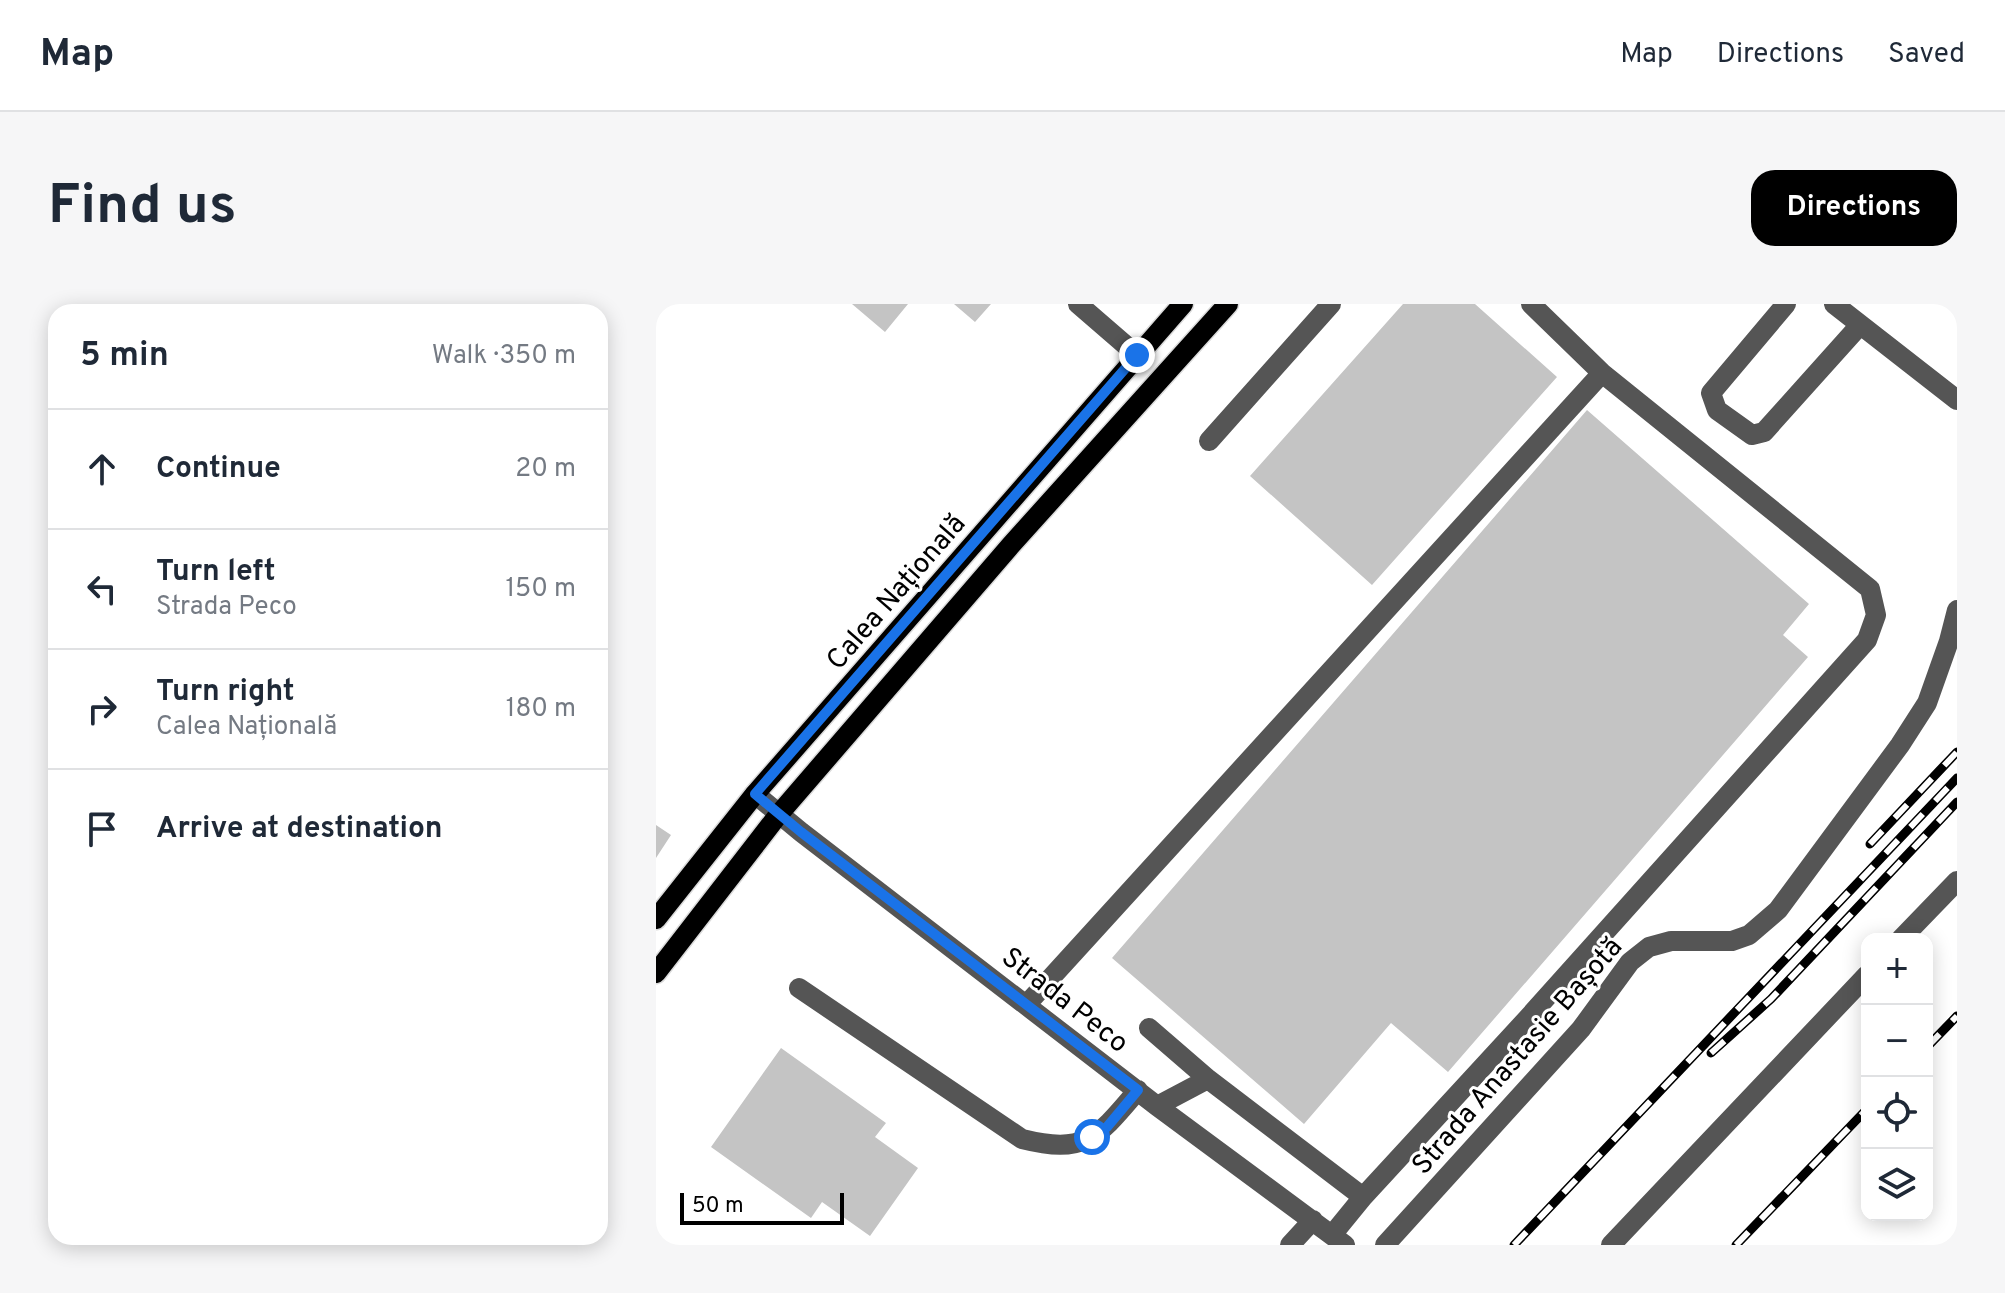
<!DOCTYPE html>
<meta charset="utf-8">
<style>
body{margin:0;font-family:Overpass,sans-serif;background:#f6f6f7;color:#1f2937}
.controls{position:absolute;right:24px;bottom:24px;display:grid;overflow:hidden;border-radius:16px;box-shadow:0 4px 20px #0003}
.controls button{width:72px;height:72px;display:grid;place-items:center;padding:0;border:0;border-bottom:2px solid #e0e1e3;background:#fff;color:#1f2937;font:40px sans-serif}
.scale{position:absolute;left:24px;bottom:20px;width:164px;box-sizing:border-box;padding-left:8px;border:4px solid #000;border-top:0;font-size:22px;line-height:28px;white-space:nowrap;color:#000;-webkit-text-stroke:6px #fff;paint-order:stroke}
.stop{position:absolute;width:24px;height:24px;margin:-18px;border:6px solid #1a73e8;border-radius:50%;background:#fff}
.stop.end{background:#1a73e8;border-color:#fff;box-shadow:0 2px 8px #0008}
.list{margin:0;padding:0;list-style:none}
h2{display:flex;justify-content:space-between;align-items:center;height:104px;margin:0;padding:0 32px;font-size:34px}
h2 small{font-size:26px;font-weight:400;color:#747a83}
.list li{display:grid;grid-template-columns:52px 1fr auto;gap:24px;align-items:center;box-sizing:border-box;height:120px;padding:0 32px;border-top:2px solid #e0e1e3}
.list b{display:block;font-size:30px;white-space:nowrap}
.list p{margin:0;font-size:26px;white-space:nowrap;color:#747a83}
.list em{font-size:26px;font-style:normal;color:#747a83}
.icon{flex:none;width:44px;height:44px;fill:none;stroke:currentColor;stroke-width:2;stroke-linecap:round;stroke-linejoin:round}
.map{position:relative;flex:none;width:1301px;height:941px;overflow:hidden;border-radius:24px}
header{display:flex;align-items:center;gap:48px;box-sizing:border-box;height:112px;padding:0 40px;background:#fff;border-bottom:2px solid #e0e1e3}
header strong{font-size:38px}
nav{display:flex;gap:44px;margin-inline-start:auto;font-size:28px}
.intro{display:flex;align-items:center;justify-content:space-between;box-sizing:border-box;height:192px;padding:0 48px}
h1{margin:0;font-size:56px}
.button{padding:20px 36px;border-radius:24px;background:#000;color:#fff;font-size:28px;font-weight:700}
main{display:flex;gap:48px;padding:0 48px}
aside{flex:1;background:#fff;border-radius:24px;box-shadow:0 4px 20px #0003}
.map>svg:first-child{display:block}
.building{fill:#c4c4c4}
.lines{fill:none;stroke-linecap:round;stroke-linejoin:round}
.major-casing{stroke:#dbdbdb;stroke-width:23}
.minor{stroke:#555;stroke-width:20}
.major{stroke:#000;stroke-width:20}
.rail-casing{stroke:#000;stroke-width:9}
.rail{stroke:#fff;stroke-width:6;stroke-dasharray:18;stroke-linecap:butt}
.route{stroke:#1a73e8;stroke-width:10}
.labels{text-anchor:middle;stroke-width:6;stroke-linejoin:round;paint-order:stroke}
.street-label{font-size:28px;fill:#000;stroke:#fff}
</style>
<header>
<strong>Map</strong>
<nav><a>Map</a><a>Directions</a><a>Saved</a></nav>
</header>
<div class="intro"><h1>Find us</h1><a class="button">Directions</a></div>
<main>
<aside>
<h2>5 min<small>Walk · 350 m</small></h2>
<ul class="list">
<li><svg class="icon" aria-label="ahead" viewBox="0 0 24 24"><path d="M12 20V5M6 11l6-6 6 6"/></svg><div><b>Continue</b></div><em>20 m</em></li>
<li><svg class="icon" aria-label="left" viewBox="0 0 24 24"><path d="M17 20v-9H6M10 6l-5 5 5 5"/></svg><div><b>Turn left</b><p>Strada Peco</p></div><em>150 m</em></li>
<li><svg class="icon" aria-label="right" viewBox="0 0 24 24"><path d="M7 20v-9h11M14 6l5 5-5 5"/></svg><div><b>Turn right</b><p>Calea Națională</p></div><em>180 m</em></li>
<li><svg class="icon" aria-label="arrive" viewBox="0 0 24 24"><path d="M6 21V4h12l-3 4 3 4H6"/></svg><div><b>Arrive at destination</b></div></li>
</ul>
</aside>
<div class="map">
<svg width="1301" height="941" viewBox="0 0 1301 941">
<rect width="100%" height="100%" fill="#fff"/>
<path class="building" d="M 196,0 L 252,0 L 229,28 Z
M 298,0 L 335,0 L 319,18 Z
M 747,0 L 819,0 L 901,73 L 716,281 L 594,172 Z
M 931,106 L 1153,300 L 1127,331 L 1152,353 L 792,768 L 735,719 L 648,820 L 456,654 Z
M 0,521 L 15,531 L 0,554 Z
M 125,744 L 230,819 L 219,833 L 262,864 L 214,932 L 166,898 L 155,914 L 55,843 Z"/>
<g class="lines">
<g class="major-casing">
<path id="major" d="M 0,615 L 99,490 L 527,0
M 0,669 L 123,510 L 355,241 L 572,0"/>
</g>
<path class="minor" d="M 422,0 L 481,51
M 1130,0 L 1055,89 L 1061,106 L 1096,131 L 1108,128 L 1204,21
M 1178,0 L 1301,96
M 553,137 L 675,0
M 99,490 L 145,528 L 501,802 L 689,941
M 1245,635 L 1301,577
M 143,684 L 366,835 C 430,851 442,833 482,786
M 371,700 L 946,69
M 493,724 L 552,775 L 707,893 L 871,715 L 1211,336 L 1220,311 L 1214,285 L 946,69 L 875,0
M 501,802 L 552,775
M 676,931 L 707,893
M 634,941 L 657,916
M 729,941 L 925,725 L 974,658 L 993,643 L 1015,637 L 1076,637 L 1093,631 L 1122,606 L 1244,441 L 1271,399 L 1293,337 L 1301,306
M 955,941 L 1211,671"/>
<use href="#major" class="major"/>
<g class="rail-casing">
<path id="rail" d="M 1214,540 L 1301,448
M 1271,743 L 1301,712
M 1055,749 L 1115,695 L 1301,498
M 858,941 L 1301,474
M 1080,941 L 1211,805"/>
</g>
<use href="#rail" class="rail"/>
</g>
<g class="lines">
<path class="route" d="M 436,833 L 451,823 L 482,786 L 145,528 L 99,490 L 481,51"/>
</g>
<g class="labels">
<g class="street-label">
<text transform="translate(239 287) rotate(-49)" y="10">Calea Națională</text>
<text transform="translate(410 695) rotate(38)" y="10">Strada Peco</text>
<text transform="translate(860 751) rotate(-49)" y="10">Strada Anastasie Bașotă</text>
</g>
</g>
</svg>
<div class="controls">
<button>+</button>
<button>−</button>
<button><svg class="icon" aria-label="locate" viewBox="0 0 24 24"><circle cx="12" cy="12" r="6"/><path d="M12 2v4M12 18v4M2 12h4M18 12h4"/></svg></button>
<button><svg class="icon" aria-label="layers" viewBox="0 0 24 24"><path d="M12 4l9 5-9 5-9-5zM3 14l9 5 9-5"/></svg></button>
</div>
<div class="scale">50 m</div>
<div class="stop" style="left:436px;top:833px"></div>
<div class="stop end" style="left:481px;top:51px"></div>
</div>
</main>
